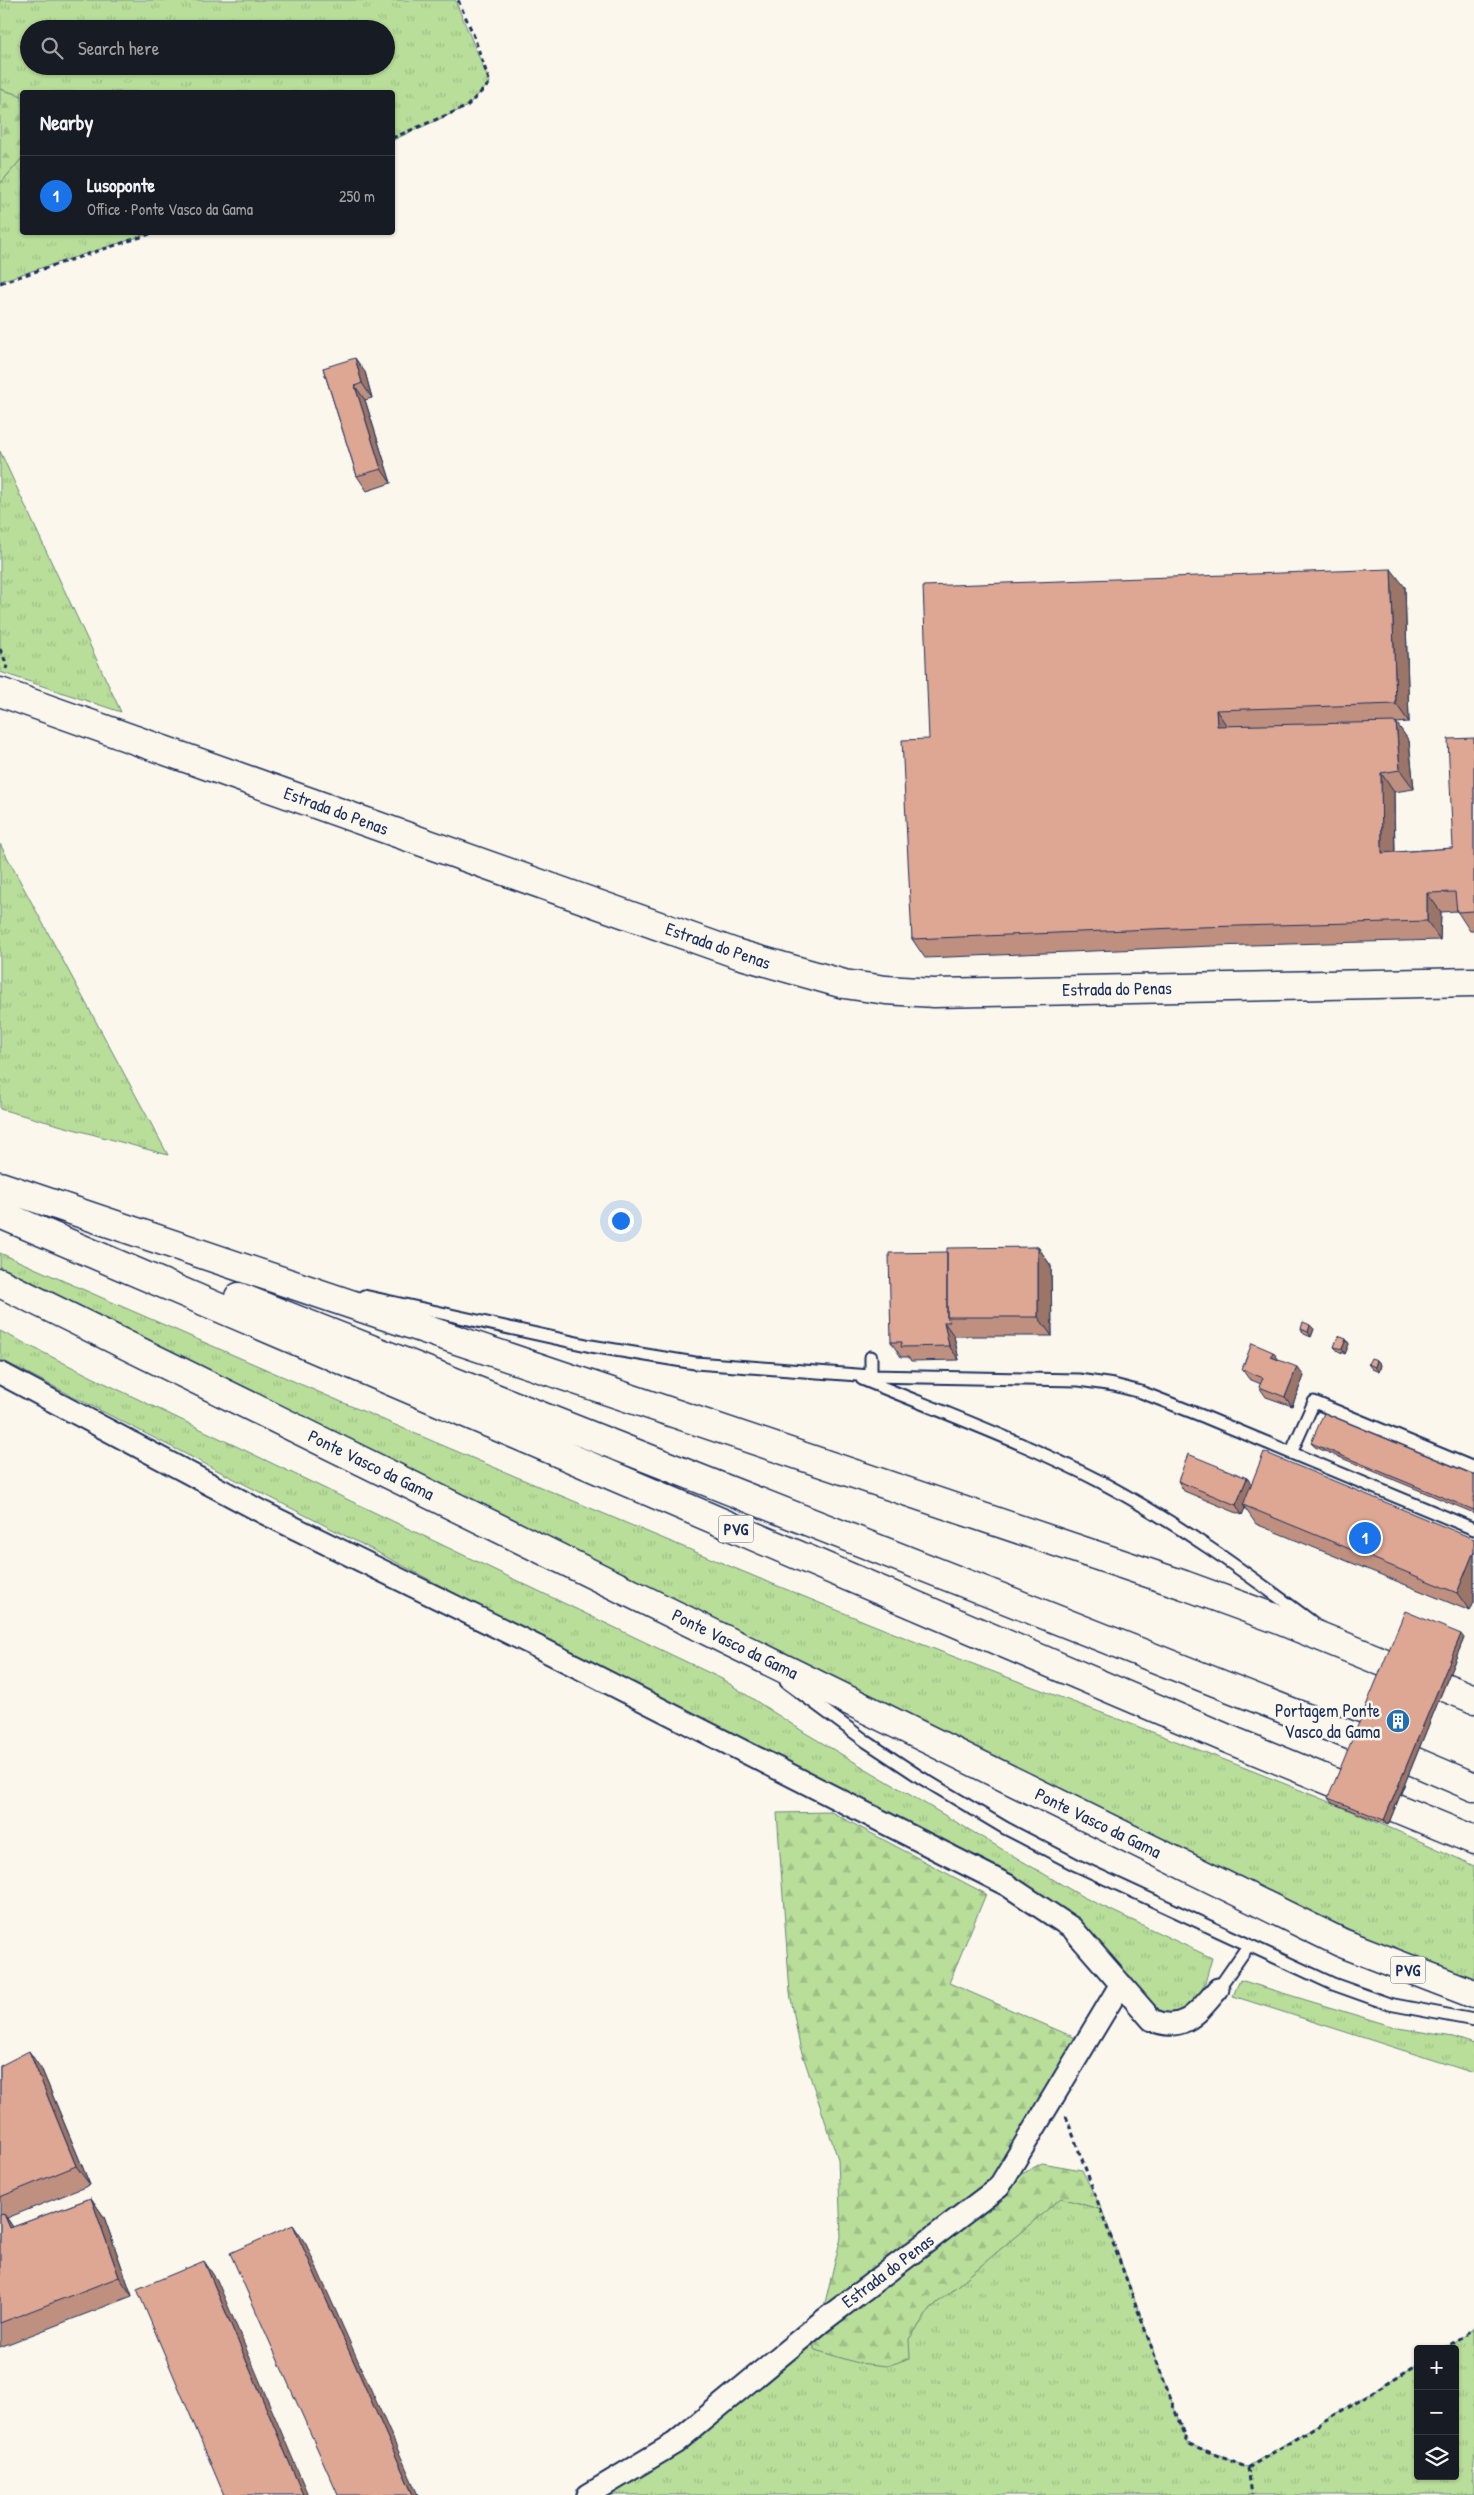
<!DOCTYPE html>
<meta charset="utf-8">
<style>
body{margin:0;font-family:"Patrick Hand",sans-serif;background:#242831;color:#f1f3f6}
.controls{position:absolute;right:15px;bottom:15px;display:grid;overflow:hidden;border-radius:5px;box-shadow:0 1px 4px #0004}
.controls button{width:45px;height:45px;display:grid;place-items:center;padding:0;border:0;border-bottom:1px solid #363941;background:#171b24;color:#f1f3f6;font:25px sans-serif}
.you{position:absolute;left:620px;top:1220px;width:18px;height:18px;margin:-12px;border:4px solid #fff;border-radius:50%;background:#1a73e8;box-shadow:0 0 0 8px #1a73e833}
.badge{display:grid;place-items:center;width:32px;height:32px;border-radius:50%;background:#1a73e8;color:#fff;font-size:16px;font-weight:700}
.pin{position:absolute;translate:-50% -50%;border:2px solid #fff;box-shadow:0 1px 5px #0006}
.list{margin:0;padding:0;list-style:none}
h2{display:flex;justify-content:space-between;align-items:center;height:65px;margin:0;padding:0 20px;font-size:21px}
h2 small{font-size:16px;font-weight:400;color:#9ea1a6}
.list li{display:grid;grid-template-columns:32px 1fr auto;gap:15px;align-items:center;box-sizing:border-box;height:80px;padding:0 20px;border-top:1px solid #363941}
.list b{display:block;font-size:19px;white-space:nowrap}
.list p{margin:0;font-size:16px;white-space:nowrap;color:#9ea1a6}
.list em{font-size:16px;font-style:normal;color:#9ea1a6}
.icon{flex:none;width:28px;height:28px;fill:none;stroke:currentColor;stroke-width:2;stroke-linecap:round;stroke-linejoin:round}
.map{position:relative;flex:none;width:1474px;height:2495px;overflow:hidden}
.search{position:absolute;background:#171b24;box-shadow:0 1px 4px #0004;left:20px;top:20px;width:375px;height:55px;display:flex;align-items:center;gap:12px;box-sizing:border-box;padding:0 18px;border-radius:28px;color:#9ea1a6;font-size:19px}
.panel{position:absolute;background:#171b24;box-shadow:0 1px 4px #0004;left:20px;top:90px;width:375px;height:145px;border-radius:5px}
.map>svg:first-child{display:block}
.grass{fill:url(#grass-tufts);stroke:#6a867c;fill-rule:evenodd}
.forest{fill:url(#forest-firs);stroke:#6a867c}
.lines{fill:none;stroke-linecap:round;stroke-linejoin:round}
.service-casing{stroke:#1b2f5e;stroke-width:15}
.minor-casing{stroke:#1b2f5e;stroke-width:25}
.tertiary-casing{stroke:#1b2f5e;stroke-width:31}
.motorway-casing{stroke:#1b2f5e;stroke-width:31}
.path{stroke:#1b2f5e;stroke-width:3;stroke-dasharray:5 4;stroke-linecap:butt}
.service{stroke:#fbf7ec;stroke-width:11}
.minor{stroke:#fbf7ec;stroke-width:21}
.tertiary{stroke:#fbf7ec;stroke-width:28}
.motorway{stroke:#fbf7ec;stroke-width:28}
.wall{fill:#bf907f;stroke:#1b2f5e}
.shaded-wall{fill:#9b7568;stroke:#1b2f5e}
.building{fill:#dea794;stroke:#1b2f5e}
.labels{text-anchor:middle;stroke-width:5;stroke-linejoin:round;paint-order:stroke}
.shield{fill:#fbf7ec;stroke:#5e6b89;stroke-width:1}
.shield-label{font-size:16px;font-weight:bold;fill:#1b2f5e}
.street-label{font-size:18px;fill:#1b2f5e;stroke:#fbf7ec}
.poi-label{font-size:18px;fill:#1b2f5e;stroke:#fbf7ec;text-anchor:end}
</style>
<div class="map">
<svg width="1474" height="2495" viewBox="0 0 1474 2495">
<defs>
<pattern id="grass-tufts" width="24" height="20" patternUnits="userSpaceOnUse" patternTransform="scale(1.25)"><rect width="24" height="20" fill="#b8de99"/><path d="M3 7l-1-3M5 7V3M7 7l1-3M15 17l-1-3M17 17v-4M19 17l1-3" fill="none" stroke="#9ebf86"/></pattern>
<pattern id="forest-firs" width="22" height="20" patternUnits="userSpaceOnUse" patternTransform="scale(1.25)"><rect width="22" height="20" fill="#b8de99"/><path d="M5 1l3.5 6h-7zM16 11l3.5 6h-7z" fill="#9ebf86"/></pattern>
</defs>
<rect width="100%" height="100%" fill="#fbf7ec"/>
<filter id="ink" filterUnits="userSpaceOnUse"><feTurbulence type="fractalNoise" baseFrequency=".02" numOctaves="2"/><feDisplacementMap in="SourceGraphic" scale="10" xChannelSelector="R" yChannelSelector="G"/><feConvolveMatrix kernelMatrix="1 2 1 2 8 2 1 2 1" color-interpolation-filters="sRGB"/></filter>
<g filter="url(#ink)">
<path class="grass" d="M 0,0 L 455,0 L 490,83 L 466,107 L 393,140 L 392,92 L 22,92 L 22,96 L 0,89 ZM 29,29 L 386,29 L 386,66 L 29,66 Z
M 22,158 L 22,232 L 151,233 L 0,281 L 0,184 Z
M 0,451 L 16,486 L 121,712 L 0,672 Z
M 0,844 L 168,1155 L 0,1109 Z
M 0,1253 C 289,1380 579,1506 871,1624 C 1072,1705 1278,1773 1474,1866 L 1474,1982 L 1447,1972 L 1153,1843 L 856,1697 L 0,1267 Z
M 0,1331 L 94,1378 L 722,1679 L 807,1734 L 1083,1897 L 1212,1958 L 1205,1983 L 1193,2009 L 1163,2014 L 1128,1979 L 1079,1923 L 373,1550 L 0,1359 Z
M 1240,1980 L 1398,2028 L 1453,2037 L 1474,2044 L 1474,2073 L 1233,1996 Z
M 1061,2197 L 1102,2210 L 1187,2443 L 1247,2467 L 1418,2364 L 1418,2476 L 1455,2476 L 1455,2349 L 1443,2349 L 1474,2330 L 1474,2495 L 588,2495 L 808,2333 L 815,2350 L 829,2353 L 909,2339 L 931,2308 Z"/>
<path class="forest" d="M 0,89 L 22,96 L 22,158 L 0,184 Z
M 831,1812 L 986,1894 L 949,1983 L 1085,2042 L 1000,2186 L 1042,2163 L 1082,2170 L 1102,2210 L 1061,2198 L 931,2308 L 909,2339 L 910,2358 L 887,2366 L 858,2363 L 815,2350 L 808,2333 L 820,2323 L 841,2237 L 838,2159 L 800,2047 L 790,1993 L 777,1813 Z"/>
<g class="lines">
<g class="service-casing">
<path id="service" d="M 364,1296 L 591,1346 L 695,1363 L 871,1376 L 1079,1380 L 1114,1385 L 1141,1392 L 1205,1417 L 1474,1529
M 871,1357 L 871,1376
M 862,1379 C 942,1412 1024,1442 1101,1482 C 1176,1522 1244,1571 1312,1622
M 1291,1453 L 1314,1402 L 1474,1468
M 786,1682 L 867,1742 L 920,1777 L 1005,1828 L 1076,1865 L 1333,1984 L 1389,2004 L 1474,2020
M 1218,1989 L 1248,1946"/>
</g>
<g class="minor-casing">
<path id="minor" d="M 0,1373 L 262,1512 L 544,1650 L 1007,1885 L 1072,1928 L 1152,2020 C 1184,2034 1199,2011 1218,1989
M 588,2495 L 675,2443 L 820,2323 L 999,2187 L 1121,1984"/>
</g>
<g class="tertiary-casing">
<path id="tertiary" d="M 0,692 L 738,954 L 844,984 L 886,990 L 934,993 L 1474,982"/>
</g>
<g class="motorway-casing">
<path id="motorway" d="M 0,1186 L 1184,1585 L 1277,1619 L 1474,1699
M 0,1214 L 1228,1739 L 1474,1840
M 0,1283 L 1342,1943 L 1474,1994
M 239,1297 L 1385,1749 L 1474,1787"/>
</g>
<path class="path" d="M 392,138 L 466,107 L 490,83 L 473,34 L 458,0
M 0,283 L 156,232
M 0,649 L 7,665 L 6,669
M 1066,2116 L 1187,2443 L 1248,2468 L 1252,2495
M 1443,2349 L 1474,2330
M 1248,2468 L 1418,2364"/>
<use href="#service" class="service"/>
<use href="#minor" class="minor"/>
<use href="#tertiary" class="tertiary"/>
<use href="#motorway" class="motorway"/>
</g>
<path class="wall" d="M 323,368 L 365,372 L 372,398 L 365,400 L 391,483 L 367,491 L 357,476 Z
M 1405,587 L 1409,722 L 1396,723 L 1409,741 L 1414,789 L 1394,792 L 1395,852 L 1453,848 L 1474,738 L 1474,931 L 1470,931 L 1457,911 L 1441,912 L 1440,940 L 1213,946 L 925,958 L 912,939 L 929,739 Z
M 1038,1247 L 1051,1266 L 1052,1336 L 954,1336 L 959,1360 L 911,1361 L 908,1357 L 901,1357 L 891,1342 L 947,1252 Z
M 1310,1325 L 1314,1329 L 1311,1337 L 1304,1334 L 1301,1329 Z
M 1346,1339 L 1349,1344 L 1345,1354 L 1338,1351 L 1334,1347 Z
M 1279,1360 L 1304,1376 L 1292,1406 L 1266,1397 L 1259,1387 L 1261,1384 L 1249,1379 L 1242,1369 Z
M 1377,1360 L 1381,1365 L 1379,1372 L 1372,1369 L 1368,1364 Z
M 1311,1443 L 1474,1475 L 1474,1513 L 1315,1447 Z
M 1247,1478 L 1251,1484 L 1474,1539 L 1474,1602 L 1470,1611 L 1256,1524 L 1245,1508 L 1242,1515 L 1184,1491 L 1178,1481 Z
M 1464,1638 L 1388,1825 L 1332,1803 L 1328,1798 Z
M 0,2066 L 42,2070 L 90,2185 L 7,2218 L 13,2227 L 91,2198 L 104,2217 L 132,2296 L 0,2347 Z"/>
<path class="shaded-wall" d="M 355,358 L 365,372 L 372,398 L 362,383 Z
M 355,386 L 365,400 L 391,483 L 381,469 Z
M 1391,569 L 1405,587 L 1409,722 L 1396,704 Z
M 1216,710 L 1229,729 L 1217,726 Z
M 1396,722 L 1409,741 L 1414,789 L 1400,770 Z
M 1381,773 L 1394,792 L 1395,872 L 1382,853 Z
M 1427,893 L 1441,912 L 1440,940 L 1427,921 Z
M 1038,1247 L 1051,1266 L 1052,1336 L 1038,1317 Z
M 944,1322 L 954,1336 L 959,1360 L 949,1346 Z
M 1310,1325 L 1314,1329 L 1311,1337 L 1308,1332 Z
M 1346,1339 L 1349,1344 L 1345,1354 L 1342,1349 Z
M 1273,1352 L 1280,1361 L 1271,1357 Z
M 1377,1360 L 1381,1365 L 1379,1372 L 1375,1367 Z
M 1297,1367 L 1304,1376 L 1292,1406 L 1285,1397 Z
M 1247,1478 L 1254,1487 L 1243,1505 L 1245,1508 L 1242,1515 L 1236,1505 Z
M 1474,1551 L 1474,1602 L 1470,1611 L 1457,1593 Z
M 1461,1634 L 1464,1638 L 1388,1825 L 1384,1820 Z
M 29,2051 L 42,2070 L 90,2185 L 76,2166 Z
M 91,2198 L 104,2217 L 132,2296 L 119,2277 Z
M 4,2214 L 17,2233 L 10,2228 Z
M 293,2225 L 306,2244 L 418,2495 L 413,2495 Z
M 204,2261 L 217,2280 L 308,2495 L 303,2495 Z"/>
<path class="building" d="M 355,358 L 362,383 L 355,386 L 381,469 L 357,476 L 323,368 Z
M 1391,569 L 1396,704 L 1216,710 L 1217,726 L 1396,722 L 1400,770 L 1381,773 L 1382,853 L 1453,848 L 1448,739 L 1474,738 L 1474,911 L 1457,912 L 1455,892 L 1427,893 L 1427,921 L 1200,927 L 912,939 L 902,740 L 929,739 L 923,586 Z
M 1038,1247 L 1038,1317 L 947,1317 L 947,1248 Z
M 947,1252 L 947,1317 L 950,1322 L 944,1322 L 949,1346 L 901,1347 L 902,1342 L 891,1342 L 889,1253 Z
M 1303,1322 L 1310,1325 L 1308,1332 L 1301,1329 Z
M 1338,1336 L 1346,1339 L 1342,1349 L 1334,1347 Z
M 1252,1343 L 1273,1352 L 1271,1357 L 1297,1367 L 1285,1397 L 1259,1387 L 1263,1378 L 1242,1369 Z
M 1371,1358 L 1377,1360 L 1375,1367 L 1368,1364 Z
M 1324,1413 L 1474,1475 L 1474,1510 L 1311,1443 Z
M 1264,1452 L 1474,1539 L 1474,1551 L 1457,1593 L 1243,1505 Z
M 1188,1454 L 1247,1478 L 1236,1505 L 1178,1481 Z
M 1405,1611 L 1461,1634 L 1384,1820 L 1328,1798 Z
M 29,2051 L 76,2166 L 0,2197 L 0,2066 Z
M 91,2198 L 119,2277 L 0,2323 L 0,2215 L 4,2214 L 10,2228 Z
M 293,2225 L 413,2495 L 338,2495 L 230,2253 Z
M 204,2261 L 303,2495 L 224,2495 L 137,2289 Z"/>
</g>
<defs>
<g id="building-disc" transform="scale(1.25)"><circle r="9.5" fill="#1f6fb2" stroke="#fbf7ec"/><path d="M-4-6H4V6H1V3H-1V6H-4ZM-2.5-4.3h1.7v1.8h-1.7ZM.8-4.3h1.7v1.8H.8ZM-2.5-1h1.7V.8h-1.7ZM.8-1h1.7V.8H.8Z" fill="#fff"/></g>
</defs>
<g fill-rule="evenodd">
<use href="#building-disc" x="1398" y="1721"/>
</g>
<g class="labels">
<g class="shield">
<rect x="718.5" y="1515.5" width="35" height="27" rx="4"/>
<rect x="1390.5" y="1956.5" width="35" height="27" rx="4"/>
</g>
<g class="shield-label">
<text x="736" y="1535">PVG</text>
<text x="1408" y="1976">PVG</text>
</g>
<g class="street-label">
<text transform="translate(336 811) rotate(20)" y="6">Estrada do Penas</text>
<text transform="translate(718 946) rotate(19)" y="6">Estrada do Penas</text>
<text transform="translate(1117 989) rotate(-1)" y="6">Estrada do Penas</text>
<text transform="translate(371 1465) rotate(26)" y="6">Ponte Vasco da Gama</text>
<text transform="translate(735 1644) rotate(26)" y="6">Ponte Vasco da Gama</text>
<text transform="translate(1098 1823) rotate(26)" y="6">Ponte Vasco da Gama</text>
<text transform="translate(888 2271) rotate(-37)" y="6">Estrada do Penas</text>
</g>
<g class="poi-label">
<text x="1380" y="1717">Portagem Ponte<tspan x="1380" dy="21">Vasco da Gama</tspan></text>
</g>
</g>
</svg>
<div class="controls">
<button>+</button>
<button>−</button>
<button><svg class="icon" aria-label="layers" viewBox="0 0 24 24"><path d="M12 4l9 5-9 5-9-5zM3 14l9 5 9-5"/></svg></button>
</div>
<div class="you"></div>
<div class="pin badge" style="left:1365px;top:1538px">1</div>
<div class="search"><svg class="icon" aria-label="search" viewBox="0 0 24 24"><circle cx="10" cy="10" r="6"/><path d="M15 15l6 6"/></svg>Search here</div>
<section class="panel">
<h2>Nearby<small></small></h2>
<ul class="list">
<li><span class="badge">1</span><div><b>Lusoponte</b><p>Office · Ponte Vasco da Gama</p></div><em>250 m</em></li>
</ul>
</section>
</div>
